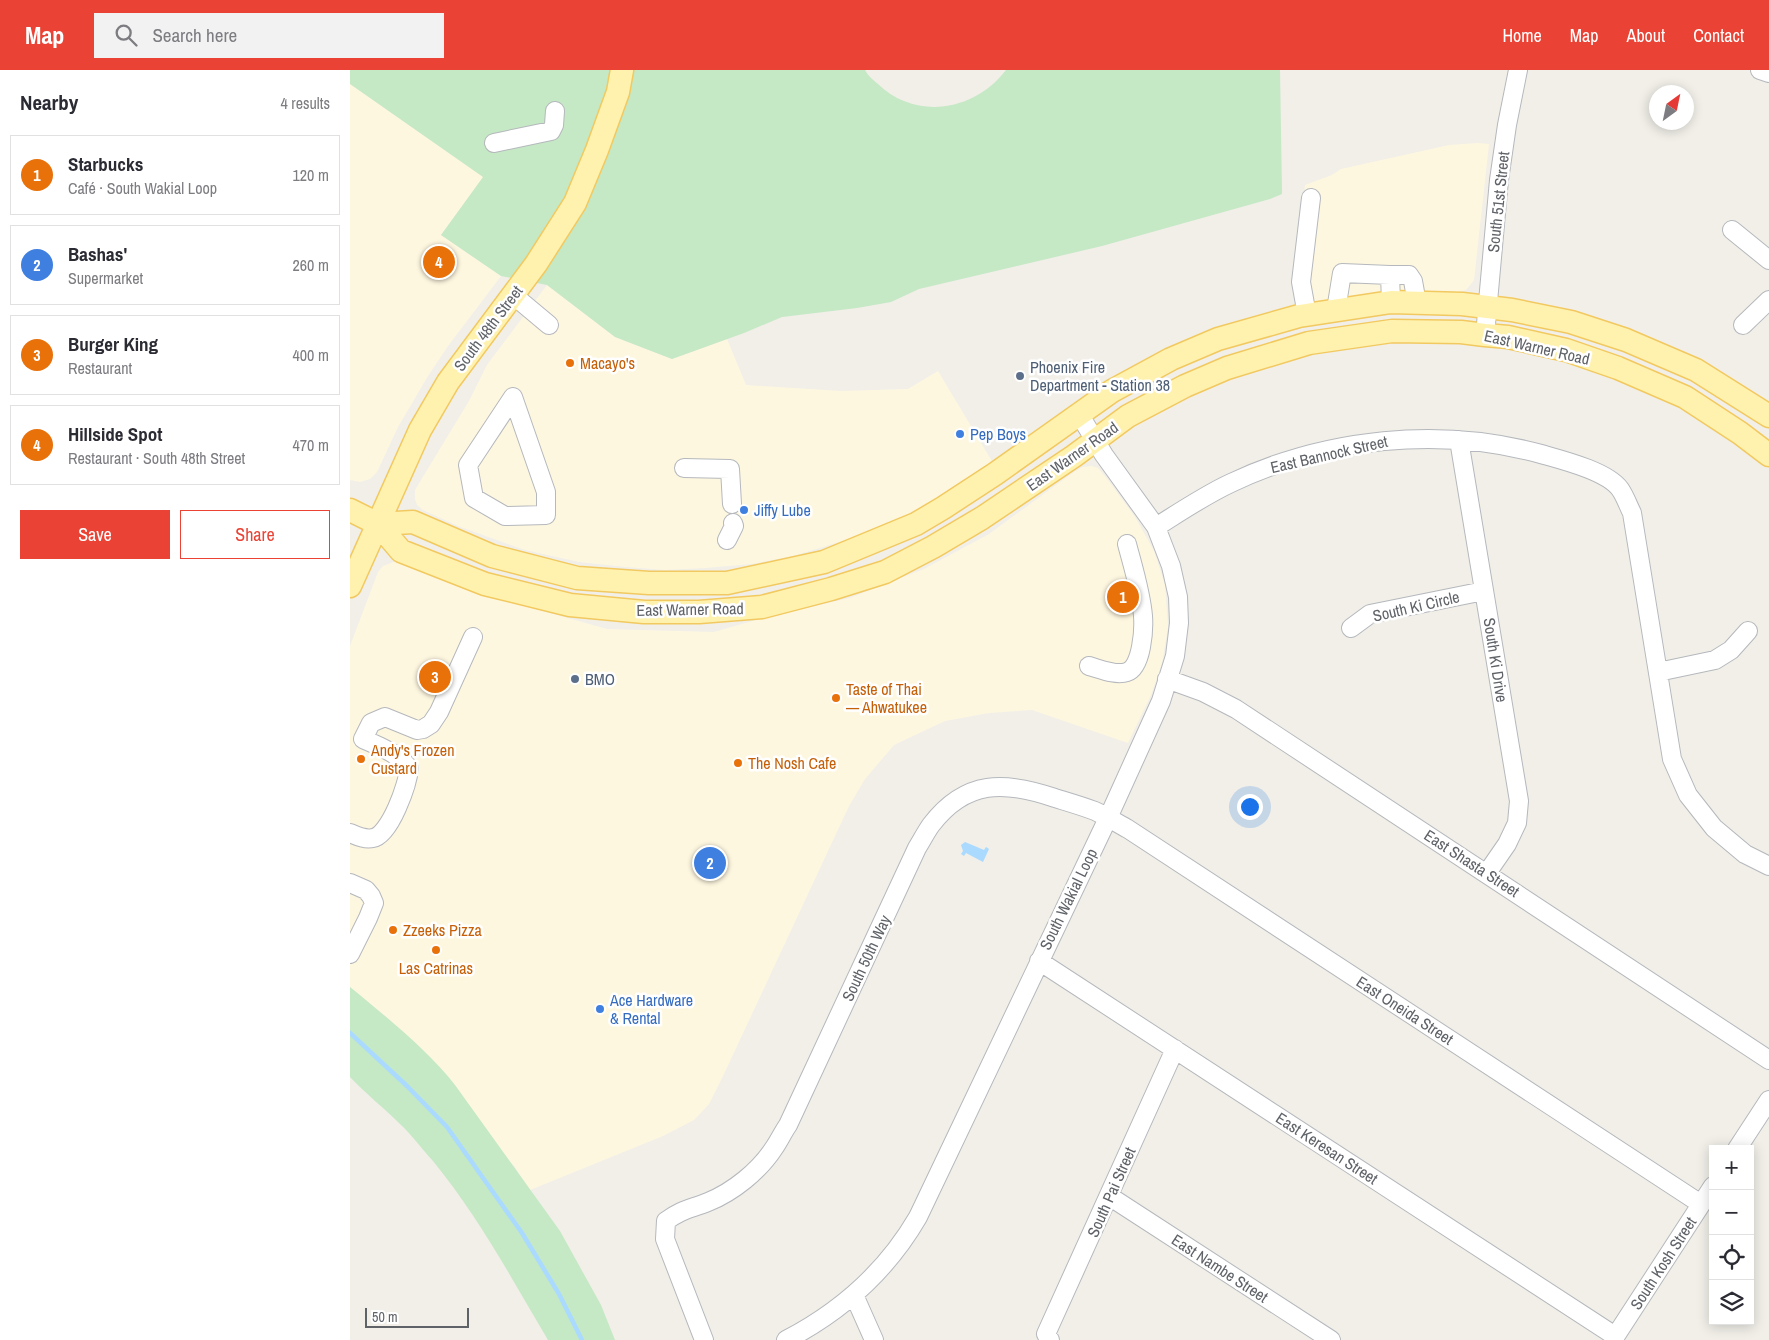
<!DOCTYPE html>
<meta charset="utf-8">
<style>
body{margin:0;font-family:"Archivo Narrow",sans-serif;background:#f2f2f3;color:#2b2b33}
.controls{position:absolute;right:15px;bottom:15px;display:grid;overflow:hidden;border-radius:0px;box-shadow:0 2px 12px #0003}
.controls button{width:45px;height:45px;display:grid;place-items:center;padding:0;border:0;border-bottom:1px solid #e1e1e2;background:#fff;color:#2b2b33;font:25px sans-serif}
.compass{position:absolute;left:1299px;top:15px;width:45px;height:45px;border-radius:50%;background:#fff;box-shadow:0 2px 12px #0003;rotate:33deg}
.scale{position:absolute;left:15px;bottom:12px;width:104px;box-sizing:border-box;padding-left:5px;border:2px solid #5f6368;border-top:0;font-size:14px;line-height:18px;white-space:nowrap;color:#5f6368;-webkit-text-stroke:4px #fff;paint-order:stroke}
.you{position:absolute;left:899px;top:736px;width:18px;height:18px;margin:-12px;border:4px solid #fff;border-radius:50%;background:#1a73e8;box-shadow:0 0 0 8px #1a73e833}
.badge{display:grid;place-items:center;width:32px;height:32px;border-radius:50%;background:#ea4335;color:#fff;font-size:16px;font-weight:700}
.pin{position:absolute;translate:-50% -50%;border:2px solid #fff;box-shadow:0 1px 5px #0006}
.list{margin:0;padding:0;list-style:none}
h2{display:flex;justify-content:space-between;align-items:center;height:65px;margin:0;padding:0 20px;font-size:21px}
h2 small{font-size:16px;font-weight:400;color:#7c7c81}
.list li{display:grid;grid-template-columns:32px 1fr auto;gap:15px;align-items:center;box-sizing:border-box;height:80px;margin:0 10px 10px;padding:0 10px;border:1px solid #e1e1e2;border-radius:0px}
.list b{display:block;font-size:19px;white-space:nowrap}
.list p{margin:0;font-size:16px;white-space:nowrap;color:#7c7c81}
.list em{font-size:16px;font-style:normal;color:#7c7c81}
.actions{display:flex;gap:10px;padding:15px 20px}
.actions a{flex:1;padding:11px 0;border:1px solid #ea4335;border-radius:0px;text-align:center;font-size:18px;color:#ea4335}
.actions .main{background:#ea4335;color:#fff}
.icon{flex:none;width:28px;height:28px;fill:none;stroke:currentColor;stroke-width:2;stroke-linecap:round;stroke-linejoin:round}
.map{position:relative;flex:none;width:1419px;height:1270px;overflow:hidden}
header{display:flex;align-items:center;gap:30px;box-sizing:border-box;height:70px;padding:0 25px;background:#ea4335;color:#fff}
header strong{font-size:24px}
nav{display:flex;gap:28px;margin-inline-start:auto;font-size:18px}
.search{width:350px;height:45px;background:#f2f2f3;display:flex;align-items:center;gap:12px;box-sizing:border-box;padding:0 18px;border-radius:0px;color:#7c7c81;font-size:19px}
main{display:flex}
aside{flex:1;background:#fff}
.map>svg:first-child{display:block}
.commercial{fill:#fef7e0}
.green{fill:#c5e8c5}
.water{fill:#aadaff}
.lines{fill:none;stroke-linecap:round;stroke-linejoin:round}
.stream{stroke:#aadaff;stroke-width:4.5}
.minor-casing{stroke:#b5b8bc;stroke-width:20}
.major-casing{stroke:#f2c960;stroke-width:25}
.minor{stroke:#fff;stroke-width:18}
.major{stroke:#fff2af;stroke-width:22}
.food-dot{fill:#e8710a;stroke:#fff;stroke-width:2}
.service-dot{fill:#5c6f8a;stroke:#fff;stroke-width:2}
.shop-dot{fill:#3f7fe0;stroke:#fff;stroke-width:2}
.labels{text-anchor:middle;stroke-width:5;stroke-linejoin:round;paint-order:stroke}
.street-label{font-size:16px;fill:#5f6368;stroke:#fff}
.food-label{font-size:16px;fill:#c56008;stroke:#fff;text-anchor:start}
.service-label{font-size:16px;fill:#4e5e75;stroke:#fff;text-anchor:start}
.shop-label{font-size:16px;fill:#366cbe;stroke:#fff;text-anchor:start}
</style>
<header>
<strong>Map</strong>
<div class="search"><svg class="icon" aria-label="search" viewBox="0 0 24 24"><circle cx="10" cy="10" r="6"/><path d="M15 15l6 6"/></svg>Search here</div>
<nav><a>Home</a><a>Map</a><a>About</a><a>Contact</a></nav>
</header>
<main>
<aside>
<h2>Nearby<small>4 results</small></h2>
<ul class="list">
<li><span class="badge" style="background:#e8710a">1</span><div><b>Starbucks</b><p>Café · South Wakial Loop</p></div><em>120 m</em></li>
<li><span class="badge" style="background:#3f7fe0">2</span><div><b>Bashas'</b><p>Supermarket</p></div><em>260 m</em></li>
<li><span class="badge" style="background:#e8710a">3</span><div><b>Burger King</b><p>Restaurant</p></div><em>400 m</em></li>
<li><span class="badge" style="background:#e8710a">4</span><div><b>Hillside Spot</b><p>Restaurant · South 48th Street</p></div><em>470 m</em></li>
</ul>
<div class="actions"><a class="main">Save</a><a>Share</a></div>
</aside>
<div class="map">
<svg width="1419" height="1270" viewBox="0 0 1419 1270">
<rect width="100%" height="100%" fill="#f1efe8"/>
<path class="commercial" d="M 0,14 L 134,107 L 91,165 L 151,206 L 98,276 L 78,306 L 48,357 L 27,402 L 20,409 L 10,412 L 0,410 Z
M 1128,73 L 1139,74 L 1124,210 L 1116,220 L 1104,223 L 1045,223 L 1004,226 L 946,236 L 943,222 L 955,115 L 982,105 L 991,99 L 1099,75 Z
M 197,215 L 265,267 L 322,289 L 377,269 L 396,315 L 491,321 L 558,319 L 588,301 L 643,393 L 603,422 L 556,446 L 496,470 L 443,486 L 402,494 L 355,498 L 315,500 L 276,497 L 229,492 L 175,480 L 108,456 L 73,440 L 67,435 L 65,429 L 65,420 L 119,331 L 137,295 Z
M 742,396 L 748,398 L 758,410 L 785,447 L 804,481 L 815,515 L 818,557 L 812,593 L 801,625 L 778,673 L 682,640 L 639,643 L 595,651 L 544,675 L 515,709 L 499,736 L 373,1006 L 359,1034 L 344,1050 L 313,1066 L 180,1120 L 164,1096 L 41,951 L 0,917 L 0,576 L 28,502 L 33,496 L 46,491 L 136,525 L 257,559 L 364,562 L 413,548 L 500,528 L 574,499 L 639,464 L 724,402 L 733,397 Z"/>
<path class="green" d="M 0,0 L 515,0 C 518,6 523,10 528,14 C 566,51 625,41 656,0 L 930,0 L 932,124 L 920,129 L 752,176 L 569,219 L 541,232 L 507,238 L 432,247 L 394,263 L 322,289 L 265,267 L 197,215 L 151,206 L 91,165 L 133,107 L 0,14 Z
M 0,917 C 34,945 78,980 105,1015 L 210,1161 L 251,1235 L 265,1270 L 198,1270 C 162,1209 128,1146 83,1091 C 72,1079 62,1065 50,1054 C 34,1038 16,1024 0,1007 Z"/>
<path class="water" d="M 615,772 L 634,780 L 636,777 L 639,779 L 633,792 L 616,783 L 614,786 L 611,784 L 613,781 L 611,775 Z"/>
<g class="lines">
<path class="stream" d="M 0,963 L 57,1016 L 97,1057 L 172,1163 L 209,1224 L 232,1270"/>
<g class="minor-casing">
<path id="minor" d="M 1410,0 L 1419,3
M 144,73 L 201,61 L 204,55 L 205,41
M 1382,160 L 1419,190
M 1040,205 L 1059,205 L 1063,211 L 1067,233
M 163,225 L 199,255
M 986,240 L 992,203 L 1040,205 L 1041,232
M 957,245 L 951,212 L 961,128
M 1393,255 L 1419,230
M 1135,265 L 1149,110 L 1157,55 L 1168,0
M 163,327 L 196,422 L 196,445 L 155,446 L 124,428 L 118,395 Z
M 1109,370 L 1169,731 L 1167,753 L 1157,774 L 1137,803
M 334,398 L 380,399 L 382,434
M 806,457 C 830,442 855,425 881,413 C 976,368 1090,356 1191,384 C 1212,390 1257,401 1270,419 C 1275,426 1278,435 1282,443 L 1322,689 L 1338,725 L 1364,758 L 1395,784 L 1419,796
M 377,470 L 384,456 L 383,453
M 1001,558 L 1020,544 L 1134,521
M 739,596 C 750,599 766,606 777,602 C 792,597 794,559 793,546 C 791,522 783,497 777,474
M 1308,602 L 1365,590 L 1381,580 L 1398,561
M 817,609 L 853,622 L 886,639 L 1419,990
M 0,763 C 7,766 15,770 23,768 C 40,765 58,714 59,698 C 47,683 31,677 13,669 L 21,653 L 35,647 L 67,660 L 73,659 L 81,654 L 89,642 L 123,567
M 0,813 L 16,820 L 21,826 L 24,833 L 18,848 L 0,884
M 689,891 L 1265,1266
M 1387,1079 L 1419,1030
M 759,1126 L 981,1270
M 504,1225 L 524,1270
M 354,1270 L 315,1169 L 316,1151 C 332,1139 341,1139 358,1132 C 383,1122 409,1101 424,1078 C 429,1071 433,1062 438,1055 L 567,778 C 572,770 576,762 581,755 C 616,709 655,711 705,728 C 718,732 732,736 745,741 C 756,746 767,753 778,759 L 1351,1134
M 436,1270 C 492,1241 536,1202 568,1147 L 758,748 L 811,631 L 825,586 L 829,553 L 828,527 L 821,496 L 806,457 L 754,385 L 729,344
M 700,1270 L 696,1264 L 825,979
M 1263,1270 L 1363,1116"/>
</g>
<g class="major-casing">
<path id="major" d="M 0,440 L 28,454 L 51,481 L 135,514 L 220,535 L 294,542 L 349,542 L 412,537 L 481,519 L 535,502 L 583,477 L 632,448 L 724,386 L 778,346 L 835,316 L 877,298 L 959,273 L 1042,261 L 1111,262 L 1135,265 L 1158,267 L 1216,280 L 1268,298 L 1335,327 L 1390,363 L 1419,385
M 28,454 L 63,452 L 142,486 L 227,508 L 299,513 L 377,513 L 474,492 L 566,454 L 593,438 L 645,404 L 762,321 L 821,289 L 868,269 L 949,246 L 1041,232 L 1112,234 L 1162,240 L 1221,252 L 1276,270 L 1346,300 L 1419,346
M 0,516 L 70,360 L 98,312 L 186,194 L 225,133 L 247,80 L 268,22 L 272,0"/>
</g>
<use href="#minor" class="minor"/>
<use href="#major" class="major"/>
</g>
<g class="food-dot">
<circle cx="220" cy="293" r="5"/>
<circle cx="486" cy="628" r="5"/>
<circle cx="11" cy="689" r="5"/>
<circle cx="388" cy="693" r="5"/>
<circle cx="43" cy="860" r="5"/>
<circle cx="86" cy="880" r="5"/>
</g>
<g class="service-dot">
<circle cx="670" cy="306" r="5"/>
<circle cx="225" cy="609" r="5"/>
</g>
<g class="shop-dot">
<circle cx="610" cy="364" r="5"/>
<circle cx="394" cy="440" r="5"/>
<circle cx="250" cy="939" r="5"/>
</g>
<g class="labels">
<g class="street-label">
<text transform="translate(1148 132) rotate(-84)" y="6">South 51st Street</text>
<text transform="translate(138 258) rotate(-53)" y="6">South 48th Street</text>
<text transform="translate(1187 277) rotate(13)" y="6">East Warner Road</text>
<text transform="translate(979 384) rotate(-13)" y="6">East Bannock Street</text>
<text transform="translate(722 386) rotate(-35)" y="6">East Warner Road</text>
<text transform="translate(1066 536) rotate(-13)" y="6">South Ki Circle</text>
<text transform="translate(340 539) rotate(-1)" y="6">East Warner Road</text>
<text transform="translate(1146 590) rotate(81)" y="6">South Ki Drive</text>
<text transform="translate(1122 793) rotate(33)" y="6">East Shasta Street</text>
<text transform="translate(718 829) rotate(-64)" y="6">South Wakial Loop</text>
<text transform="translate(516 888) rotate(-65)" y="6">South 50th Way</text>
<text transform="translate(1055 940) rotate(33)" y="6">East Oneida Street</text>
<text transform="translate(977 1078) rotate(33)" y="6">East Keresan Street</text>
<text transform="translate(761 1122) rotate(-66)" y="6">South Pai Street</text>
<text transform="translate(1313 1193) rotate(-57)" y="6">South Kosh Street</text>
<text transform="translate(870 1198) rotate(33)" y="6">East Nambe Street</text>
</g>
<g class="food-label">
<text x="230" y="299">Macayo's</text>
<text x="496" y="625">Taste of Thai<tspan x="496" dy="18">— Ahwatukee</tspan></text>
<text x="21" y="686">Andy's Frozen<tspan x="21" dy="18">Custard</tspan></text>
<text x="398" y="699">The Nosh Cafe</text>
<text x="53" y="866">Zzeeks Pizza</text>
<text x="86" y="904" text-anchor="middle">Las Catrinas</text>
</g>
<g class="service-label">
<text x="680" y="303">Phoenix Fire<tspan x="680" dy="18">Department - Station 38</tspan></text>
<text x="235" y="615">BMO</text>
</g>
<g class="shop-label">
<text x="620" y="370">Pep Boys</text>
<text x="404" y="446">Jiffy Lube</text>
<text x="260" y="936">Ace Hardware<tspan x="260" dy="18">&amp; Rental</tspan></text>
</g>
</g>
</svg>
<div class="controls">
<button>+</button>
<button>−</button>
<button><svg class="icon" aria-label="locate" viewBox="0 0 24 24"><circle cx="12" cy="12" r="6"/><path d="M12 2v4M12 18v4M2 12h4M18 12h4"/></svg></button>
<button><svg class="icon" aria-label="layers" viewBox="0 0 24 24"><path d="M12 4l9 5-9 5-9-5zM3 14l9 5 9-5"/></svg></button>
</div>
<svg class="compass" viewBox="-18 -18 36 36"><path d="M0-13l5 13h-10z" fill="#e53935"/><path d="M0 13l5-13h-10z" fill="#7c7c81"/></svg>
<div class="scale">50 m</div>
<div class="you"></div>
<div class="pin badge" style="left:773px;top:527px;background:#e8710a">1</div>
<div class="pin badge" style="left:360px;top:793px;background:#3f7fe0">2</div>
<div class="pin badge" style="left:85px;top:607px;background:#e8710a">3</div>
<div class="pin badge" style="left:89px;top:192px;background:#e8710a">4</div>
</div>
</main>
